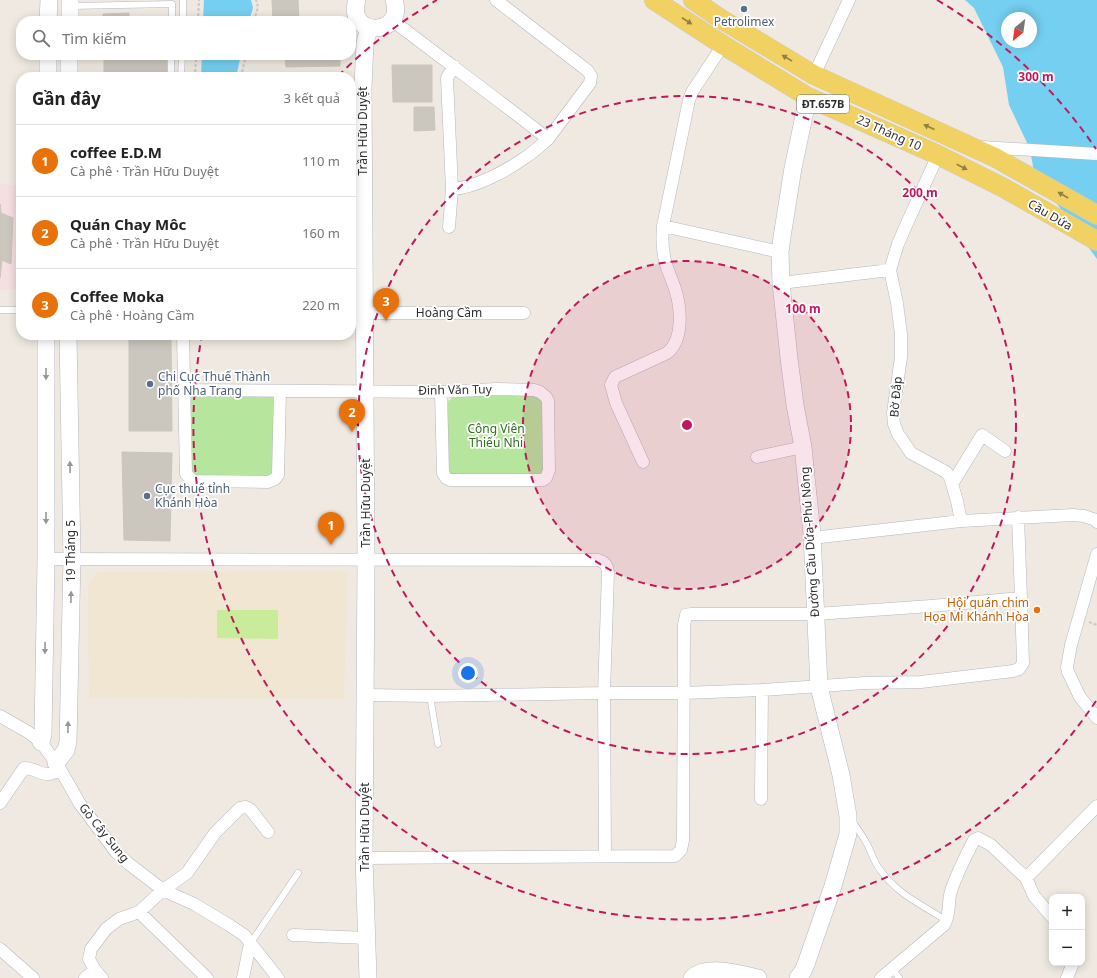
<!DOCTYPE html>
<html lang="vi">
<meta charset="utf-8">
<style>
body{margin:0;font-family:"Noto Sans",sans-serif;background:#f2f2f2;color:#222}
.controls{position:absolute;right:12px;bottom:12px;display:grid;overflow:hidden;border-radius:8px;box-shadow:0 2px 10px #0003}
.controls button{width:36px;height:36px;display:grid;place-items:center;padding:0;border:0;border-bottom:1px solid #e0e0e0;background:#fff;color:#222;font:20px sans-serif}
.compass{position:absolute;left:1001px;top:12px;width:36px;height:36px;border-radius:50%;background:#fff;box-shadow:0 2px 10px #0003;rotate:209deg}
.you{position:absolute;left:468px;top:673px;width:14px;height:14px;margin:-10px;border:3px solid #fff;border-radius:50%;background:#1a73e8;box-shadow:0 0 0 6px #1a73e833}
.badge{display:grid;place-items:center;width:26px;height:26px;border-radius:50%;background:#111827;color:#fff;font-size:13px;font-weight:700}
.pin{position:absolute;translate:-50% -33px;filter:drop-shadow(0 1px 2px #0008)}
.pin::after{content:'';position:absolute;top:21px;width:14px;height:12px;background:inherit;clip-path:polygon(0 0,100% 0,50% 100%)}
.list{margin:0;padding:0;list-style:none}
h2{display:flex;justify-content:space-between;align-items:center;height:52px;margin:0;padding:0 16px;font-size:17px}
h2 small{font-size:13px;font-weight:400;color:#767676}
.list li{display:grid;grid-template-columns:26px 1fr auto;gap:12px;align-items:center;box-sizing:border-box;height:72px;padding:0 16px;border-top:1px solid #e0e0e0}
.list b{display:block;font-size:15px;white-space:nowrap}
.list p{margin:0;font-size:13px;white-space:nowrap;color:#767676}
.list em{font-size:13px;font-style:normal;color:#767676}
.icon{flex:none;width:22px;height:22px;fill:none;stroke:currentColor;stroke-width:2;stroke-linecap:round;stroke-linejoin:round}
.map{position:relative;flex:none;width:1097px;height:978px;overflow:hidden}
.search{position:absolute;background:#fff;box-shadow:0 2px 10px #0003;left:16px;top:16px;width:340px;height:44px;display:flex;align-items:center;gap:10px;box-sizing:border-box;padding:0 14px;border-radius:16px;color:#767676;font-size:15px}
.panel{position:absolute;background:#fff;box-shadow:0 2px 10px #0003;left:16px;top:72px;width:340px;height:268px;border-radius:16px}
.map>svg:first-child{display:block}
.education{fill:#f0e6d1}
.medical{fill:#f5dfe0}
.green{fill:#b6e59e}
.pitch{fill:#c9ec9a}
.water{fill:#75cff0;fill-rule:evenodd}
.building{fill:#cbc7bf;stroke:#cbc5ba}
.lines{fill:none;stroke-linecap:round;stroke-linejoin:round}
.lane-casing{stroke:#b4b7c1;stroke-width:7}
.street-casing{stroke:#b4b7c1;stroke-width:13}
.secondary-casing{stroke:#b4b7c1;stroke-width:18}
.primary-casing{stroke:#c9c9c9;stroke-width:20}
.path{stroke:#c9c9c9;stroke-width:2;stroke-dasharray:3 2;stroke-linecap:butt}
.lane{stroke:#fff;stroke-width:6}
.street{stroke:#fff;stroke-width:12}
.secondary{stroke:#fff;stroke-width:17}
.primary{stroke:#f2d163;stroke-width:19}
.oneway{fill:#908048}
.oneway2{fill:#969696}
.ring{fill:none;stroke:#c2185b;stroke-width:2;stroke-dasharray:7 5}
.service-dot{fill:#5c6f8a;stroke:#fff;stroke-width:1.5}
.food-dot{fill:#e8710a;stroke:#fff;stroke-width:1.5}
.labels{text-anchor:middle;stroke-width:3.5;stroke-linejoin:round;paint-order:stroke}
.shield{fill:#fff;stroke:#6d6d6d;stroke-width:1}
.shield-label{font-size:11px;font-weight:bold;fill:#2e2e2e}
.service-label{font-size:12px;fill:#4e5e75;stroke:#fff;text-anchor:start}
.street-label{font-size:12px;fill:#2e2e2e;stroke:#fff}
.park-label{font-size:12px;fill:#2c6e1b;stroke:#fff}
.food-label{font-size:12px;fill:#c56008;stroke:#fff;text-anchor:end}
.centre{fill:#c2185b;stroke:#fff;stroke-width:2}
.ring-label{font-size:12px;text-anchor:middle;font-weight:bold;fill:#c2185b;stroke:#fff;stroke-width:3.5;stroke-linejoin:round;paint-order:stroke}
</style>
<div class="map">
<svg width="1097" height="978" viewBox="0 0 1097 978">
<rect width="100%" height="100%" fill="#efe9e1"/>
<path class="education" d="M 347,571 L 344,699 L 89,698 L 88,585 L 98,572 Z"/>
<path class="medical" d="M 0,184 L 21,185 L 21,289 L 0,290 Z"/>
<path class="green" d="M 191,395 L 275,396 L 273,474 L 269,476 L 195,476 L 192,473 Z
M 534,395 L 539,396 L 543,402 L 544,472 L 538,475 L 452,476 L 447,472 L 448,401 L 455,396 Z"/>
<path class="pitch" d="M 217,610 L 278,610 L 278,639 L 217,638 Z"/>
<path class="water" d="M 204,0 L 251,0 L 253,8 L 249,21 L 203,21 Z
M 965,0 L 1097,0 L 1097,259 L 1034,172 L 1030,149 L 1009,105 L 1003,67 L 974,8 ZM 1007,18 L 1031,18 L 1031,42 L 1007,42 Z
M 202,55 L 241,55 L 236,77 L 201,77 Z"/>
<path class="building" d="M 272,0 L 298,0 L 299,21 L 273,21 Z
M 129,13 L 129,21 L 103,21 L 103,14 Z
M 104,55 L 130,55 L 130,58 L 166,57 L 167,77 L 104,77 Z
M 285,55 L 340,55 L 340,66 L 286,67 Z
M 392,65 L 432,65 L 432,102 L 393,102 Z
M 414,107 L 434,107 L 435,130 L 414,131 Z
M 0,204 L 1,213 L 13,218 L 11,264 L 2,260 L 0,278 Z
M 129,335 L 171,337 L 172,431 L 129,431 Z
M 122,452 L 172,453 L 170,541 L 124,540 Z"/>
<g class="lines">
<g class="lane-casing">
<path id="lane" d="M 71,6 L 172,4 L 172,21
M 183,21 L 183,0
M 171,77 L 171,55
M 181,77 L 182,55
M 0,310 L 21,310
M 430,696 L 438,744
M 852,821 C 857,828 863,836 867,844 C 872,853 874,863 881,871 C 897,894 924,906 947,921
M 250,944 L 298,873
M 892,968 L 899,978"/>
</g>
<g class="street-casing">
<path id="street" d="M 496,0 L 588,71 L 591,76 L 590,83 L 548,139
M 392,20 C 444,60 496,98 548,139 C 541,145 534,152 526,157 C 508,170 475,188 452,189 L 447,78 L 454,66
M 723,45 L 692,92 L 689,100 L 663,226 L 780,252
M 814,75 L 849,0
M 982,147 L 1097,154
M 449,227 L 452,189
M 781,283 L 890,270
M 351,313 L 524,313
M 183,335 L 186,474 L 190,478 L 194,481 L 268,482 L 275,479 L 278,475 L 280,391
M 184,390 L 441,392 L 496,389 L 534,390 L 540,392 L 546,397 L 548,401 L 549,470 L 546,478 L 543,480 L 450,480 L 446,478 L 443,473 L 441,392
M 757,457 L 803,447
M 643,462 L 616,403 L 611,385 L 615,377 L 667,353 C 684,340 681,307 675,289 C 672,279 667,270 665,260 C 662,249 662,237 663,226
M 952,484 L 982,435 L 1005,451
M 961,521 L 1073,515 L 1084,516 L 1096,520 L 1097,522
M 812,538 L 961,521 L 957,501 L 950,477 L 946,472 L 911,453 L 898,434 L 894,424 L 893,413 L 901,357 L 901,334 L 897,303 L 890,270 L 898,244 L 908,221 L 938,155
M 1097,554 L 1071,645 L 1067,667 L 1068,672 L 1080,697 L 1097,718
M 46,559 L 598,560 C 605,562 607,565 608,572 L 604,693 L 684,693 L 762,690 L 865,683 L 921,682 L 1013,671 L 1019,669 L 1023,663 L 1021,598
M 366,695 L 430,696 L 604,693 L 605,855
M 0,716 L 28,732 L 41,742 L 60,769 L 80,804 L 116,852 L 129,864 L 163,890 L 194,904 L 229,925 L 244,935 L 278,978
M 761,799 L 762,690
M 0,803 L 24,768 C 39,768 44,781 60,769
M 364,858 L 675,856 L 681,850 L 683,840 L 684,625 L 686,615 L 691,614 L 816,614 L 931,606 L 1021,598 L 1018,517
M 139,912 L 207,978
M 1052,917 L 1034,896 L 1026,878 L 1097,806
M 293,935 L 367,938
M 0,949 L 33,978
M 85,978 L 95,970
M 102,978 L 95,970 L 89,959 L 91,949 L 106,929 L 119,919 L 139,912 L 163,890 L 187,873 L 215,833 L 240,808 L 246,807 L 250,809 L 268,832
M 243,978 L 250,944
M 881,978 L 944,925 C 950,915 948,906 950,895 C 955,876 965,858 974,840 L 978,838 L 991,845 L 1026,878
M 1067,978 L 1073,963"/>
</g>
<g class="secondary-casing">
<path id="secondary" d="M 357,0 C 345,38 406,37 394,0
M 48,21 L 49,0
M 70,21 L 70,0
M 48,77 L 48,55
M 69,77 L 69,55
M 41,742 L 43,734 L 46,559 L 46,335
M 56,763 L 66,750 L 68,742 L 72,558 L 68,335
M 368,978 L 364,858 L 366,560 L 363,87 L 365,43 L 369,28
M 692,978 C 707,964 740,974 758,978
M 798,978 L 803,971 L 806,964 L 833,886 L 848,834 L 848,816 L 841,775 L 819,687 L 812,534 L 803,447 L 795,405 L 789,358 L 781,283 L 780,252 L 782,237 L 793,168 L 808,97"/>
</g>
<g class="primary-casing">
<path id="primary" d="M 654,0 L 723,45 L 808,97 L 938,155 L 1004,188 L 1097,241
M 693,0 L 721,19 L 814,75 L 996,158 L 1097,215"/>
</g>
<path class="path" d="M 198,21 L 199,0
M 254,21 L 258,7 L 256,0
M 195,77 L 196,55
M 241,77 L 246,55
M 1089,622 L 1097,625"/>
<use href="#lane" class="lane"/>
<use href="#street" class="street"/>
<use href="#secondary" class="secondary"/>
<use href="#primary" class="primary"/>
</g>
<defs><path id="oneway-solid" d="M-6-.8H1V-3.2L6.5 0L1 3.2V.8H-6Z"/></defs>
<g class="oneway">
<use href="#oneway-solid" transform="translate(687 21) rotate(33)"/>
<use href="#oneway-solid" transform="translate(787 58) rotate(-149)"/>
<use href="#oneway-solid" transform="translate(929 127) rotate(-156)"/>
<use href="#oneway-solid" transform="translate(962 167) rotate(27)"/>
<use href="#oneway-solid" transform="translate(1063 195) rotate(-150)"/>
</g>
<g class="oneway2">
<use href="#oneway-solid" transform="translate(46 374) rotate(90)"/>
<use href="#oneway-solid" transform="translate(70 467) rotate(-91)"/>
<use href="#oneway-solid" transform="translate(46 518) rotate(90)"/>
<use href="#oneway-solid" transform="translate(71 597) rotate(-89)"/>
<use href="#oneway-solid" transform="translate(45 648) rotate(91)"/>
<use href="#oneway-solid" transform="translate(68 727) rotate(-89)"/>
</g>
<circle cx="687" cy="425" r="164" fill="#c2185b" fill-opacity=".12"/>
<g class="ring">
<circle cx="687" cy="425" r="164"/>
<circle cx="687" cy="425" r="329"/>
<path d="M1096 701A493 493 0 0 1 202 335M338 76A493 493 0 0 1 437 0M937 0A493 493 0 0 1 1096 149"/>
</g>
<g class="service-dot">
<circle cx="744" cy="9" r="4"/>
<circle cx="150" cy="384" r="4"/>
<circle cx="147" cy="496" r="4"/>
</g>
<circle class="food-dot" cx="1037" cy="610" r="4"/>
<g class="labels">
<rect class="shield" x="797" y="95" width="52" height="18" rx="3"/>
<g class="shield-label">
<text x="823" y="108">ĐT.657B</text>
</g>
<g class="service-label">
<text x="744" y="26" text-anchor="middle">Petrolimex</text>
<text x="158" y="381">Chi Cục Thuế Thành<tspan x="158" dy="14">phố Nha Trang</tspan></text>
<text x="155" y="493">Cục thuế tỉnh<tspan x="155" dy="14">Khánh Hòa</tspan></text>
</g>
<g class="street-label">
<text transform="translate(363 131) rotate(-90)" y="4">Trần Hữu Duyệt</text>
<text transform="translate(889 133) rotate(24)" y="4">23 Tháng 10</text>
<text transform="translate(1050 215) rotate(30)" y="4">Cầu Dứa</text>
<text x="449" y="317">Hoàng Cầm</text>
<text transform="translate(455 390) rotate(-1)" y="4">Đinh Văn Tuy</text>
<text transform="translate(896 397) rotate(-85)" y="4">Bờ Đắp</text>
<text transform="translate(366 503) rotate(-90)" y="4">Trần Hữu Duyệt</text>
<text transform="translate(810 542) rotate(-94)" y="4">Đường Cầu Dứa-Phú Nông</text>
<text transform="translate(71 551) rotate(-90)" y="4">19 Tháng 5</text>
<text transform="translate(365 827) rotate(-90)" y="4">Trần Hữu Duyệt</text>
<text transform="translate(104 833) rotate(51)" y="4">Gò Cây Sung</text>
</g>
<g class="park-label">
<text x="496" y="433">Công Viên<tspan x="496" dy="14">Thiếu Nhi</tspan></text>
</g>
<g class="food-label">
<text x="1029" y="607">Hội quán chim<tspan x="1029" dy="14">Họa Mi Khánh Hòa</tspan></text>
</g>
</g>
<circle cx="687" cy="425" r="6" class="centre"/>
<g class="ring-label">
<text x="1036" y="81">300 m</text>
<text x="920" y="197">200 m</text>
<text x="803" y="313">100 m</text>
</g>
</svg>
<div class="controls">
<button>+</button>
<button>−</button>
</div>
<svg class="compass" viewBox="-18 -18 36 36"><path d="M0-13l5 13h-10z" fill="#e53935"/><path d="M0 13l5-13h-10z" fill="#767676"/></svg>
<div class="you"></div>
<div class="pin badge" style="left:331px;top:545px;background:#e8710a">1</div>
<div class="pin badge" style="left:352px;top:432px;background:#e8710a">2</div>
<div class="pin badge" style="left:386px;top:321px;background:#e8710a">3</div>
<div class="search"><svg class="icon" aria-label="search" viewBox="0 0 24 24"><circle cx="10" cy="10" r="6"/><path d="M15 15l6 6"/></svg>Tìm kiếm</div>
<section class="panel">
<h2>Gần đây<small>3 kết quả</small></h2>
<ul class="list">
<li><span class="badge" style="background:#e8710a">1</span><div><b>coffee E.D.M</b><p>Cà phê · Trần Hữu Duyệt</p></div><em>110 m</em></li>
<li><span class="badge" style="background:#e8710a">2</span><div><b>Quán Chay Môc</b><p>Cà phê · Trần Hữu Duyệt</p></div><em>160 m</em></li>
<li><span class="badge" style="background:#e8710a">3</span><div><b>Coffee Moka</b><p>Cà phê · Hoàng Cầm</p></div><em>220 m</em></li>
</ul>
</section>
</div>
